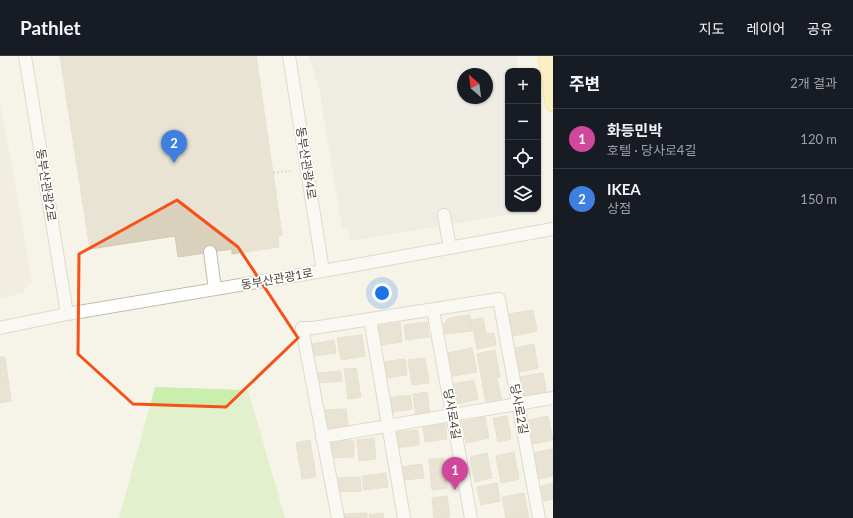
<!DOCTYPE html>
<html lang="ko">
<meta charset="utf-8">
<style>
body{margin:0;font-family:Lato,"Noto Sans KR",sans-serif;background:#242831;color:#f1f3f6}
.controls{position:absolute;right:12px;top:12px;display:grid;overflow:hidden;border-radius:8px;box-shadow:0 1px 3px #0004}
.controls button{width:36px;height:36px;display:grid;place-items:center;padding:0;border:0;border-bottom:1px solid #363941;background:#171b24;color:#f1f3f6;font:20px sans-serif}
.compass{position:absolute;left:457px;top:12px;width:36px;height:36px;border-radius:50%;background:#171b24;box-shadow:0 1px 3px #0004;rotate:332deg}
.you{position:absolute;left:382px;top:237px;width:14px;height:14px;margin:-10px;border:3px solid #fff;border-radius:50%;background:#1a73e8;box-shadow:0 0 0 6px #1a73e833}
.badge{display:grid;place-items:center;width:26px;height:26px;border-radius:50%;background:#0f766e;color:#fff;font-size:13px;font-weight:700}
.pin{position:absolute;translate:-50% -33px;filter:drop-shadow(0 1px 2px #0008)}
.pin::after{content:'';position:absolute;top:21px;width:14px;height:12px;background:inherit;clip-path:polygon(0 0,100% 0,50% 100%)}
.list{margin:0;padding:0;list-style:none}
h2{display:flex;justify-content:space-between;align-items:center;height:52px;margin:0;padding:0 16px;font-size:17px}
h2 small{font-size:13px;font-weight:400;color:#9ea1a6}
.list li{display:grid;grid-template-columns:26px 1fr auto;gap:12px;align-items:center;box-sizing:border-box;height:60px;padding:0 16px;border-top:1px solid #363941}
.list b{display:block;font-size:15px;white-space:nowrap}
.list p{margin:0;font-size:13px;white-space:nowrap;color:#9ea1a6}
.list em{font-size:13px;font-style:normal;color:#9ea1a6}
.icon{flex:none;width:22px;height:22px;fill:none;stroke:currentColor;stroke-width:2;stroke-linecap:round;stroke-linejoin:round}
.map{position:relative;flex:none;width:553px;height:462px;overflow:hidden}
header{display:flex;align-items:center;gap:24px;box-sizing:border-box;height:56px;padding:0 20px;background:#171b24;border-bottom:1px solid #363941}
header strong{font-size:19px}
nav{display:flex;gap:22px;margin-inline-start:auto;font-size:14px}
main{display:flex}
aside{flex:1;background:#171b24}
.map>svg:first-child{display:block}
.residential{fill:#eae6d5}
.green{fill:#c9eead}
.parking{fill:#e7e5e0;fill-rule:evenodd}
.building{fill:#d9d1bc;stroke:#d4caae}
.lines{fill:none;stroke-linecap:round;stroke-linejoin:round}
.minor-casing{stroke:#c2bda9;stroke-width:14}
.major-casing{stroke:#f1d45b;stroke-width:17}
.path{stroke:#c6bb99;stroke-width:2;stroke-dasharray:2 2;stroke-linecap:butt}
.minor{stroke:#fff;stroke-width:12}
.major{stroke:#ffed98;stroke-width:15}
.marked{fill:none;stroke:#f65218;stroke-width:3;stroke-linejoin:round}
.labels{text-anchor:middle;stroke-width:3.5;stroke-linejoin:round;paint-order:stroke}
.street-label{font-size:12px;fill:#4a4436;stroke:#fff}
</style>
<header>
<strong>Pathlet</strong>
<nav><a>지도</a><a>레이어</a><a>공유</a></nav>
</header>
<main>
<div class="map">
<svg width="553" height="462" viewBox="0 0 553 462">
<rect width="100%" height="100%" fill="#f6f3e8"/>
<path class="residential" d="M 0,44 L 32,224 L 23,237 L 0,242 Z"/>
<path class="green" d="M 155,331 L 248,334 L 285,462 L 119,462 Z"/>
<path class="parking" d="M 309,0 L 516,0 L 518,15 L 508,15 L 508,153 L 535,154 L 350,185 L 347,171 L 342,172 L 319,32 ZM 463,18 L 487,18 L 487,42 L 463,42 Z"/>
<path class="building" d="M 60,0 L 256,0 L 282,179 L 278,180 L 279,191 L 232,198 L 232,193 L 178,201 L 175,180 L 90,193 Z
M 533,254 L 537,275 L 513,280 L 509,258 Z
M 470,259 L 472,275 L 445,278 L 444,268 L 449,262 Z
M 483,262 L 486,278 L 494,277 L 496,289 L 477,293 L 471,264 Z
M 427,266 L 429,281 L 406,284 L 404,269 Z
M 400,267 L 402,286 L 379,289 L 377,270 Z
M 362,279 L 365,300 L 341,304 L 337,282 Z
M 334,284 L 336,297 L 314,300 L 312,288 Z
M 534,288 L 538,312 L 519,316 L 515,292 Z
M 472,292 L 477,316 L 453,320 L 448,297 Z
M 495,294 L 500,321 L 482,325 L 477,298 Z
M 0,301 L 5,301 L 11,345 L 0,347 Z
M 425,302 L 429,327 L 412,329 L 408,304 Z
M 405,303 L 407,319 L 385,322 L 383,306 Z
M 356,312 L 361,341 L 348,343 L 344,313 Z
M 341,315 L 342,325 L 318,327 L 317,317 Z
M 543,317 L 547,340 L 524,345 L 520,321 Z
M 497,323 L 503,349 L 487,352 L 482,326 Z
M 474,324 L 478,343 L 457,348 L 453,328 Z
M 427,336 L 430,359 L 416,361 L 413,338 Z
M 410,339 L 412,353 L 390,356 L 388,342 Z
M 346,353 L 348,370 L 324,372 L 322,354 Z
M 507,360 L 511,383 L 498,386 L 493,362 Z
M 548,360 L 553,384 L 532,388 L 528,364 Z
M 485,361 L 489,382 L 466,387 L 462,366 Z
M 445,368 L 447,383 L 425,386 L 423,371 Z
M 418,374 L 419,389 L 394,392 L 392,377 Z
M 374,382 L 376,403 L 359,405 L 357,384 Z
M 310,384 L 316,421 L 302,423 L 296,387 Z
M 330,385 L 354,385 L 354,401 L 330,402 Z
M 553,393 L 553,420 L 538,423 L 533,397 Z
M 514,396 L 519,423 L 501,427 L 496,400 Z
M 487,397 L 492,422 L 475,426 L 470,401 Z
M 444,402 L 447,432 L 432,434 L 429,403 Z
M 422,408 L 424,422 L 402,424 L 400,411 Z
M 386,417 L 388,431 L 364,434 L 362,420 Z
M 360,421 L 361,435 L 336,436 L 335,422 Z
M 497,427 L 500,445 L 481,449 L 477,431 Z
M 553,427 L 553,443 L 544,445 L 541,430 Z
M 524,437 L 529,462 L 506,462 L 502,441 Z
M 447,440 L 450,461 L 434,462 L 432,442 Z
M 367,457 L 367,462 L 342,462 L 342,458 Z
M 383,457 L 384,462 L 370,462 L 369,459 Z"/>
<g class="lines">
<g class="minor-casing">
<path id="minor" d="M 25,0 L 67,258
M 289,0 L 323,215
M 444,159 L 450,192
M 210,196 L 215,233
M 433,254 L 471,462
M 370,263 L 404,462
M 0,272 L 67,258 L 323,215 L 553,173
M 322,381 L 553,342
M 338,462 L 302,272 L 313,272 L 499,243 L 539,462"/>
</g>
<g class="major-casing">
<path id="major" d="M 546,0 L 553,48"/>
</g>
<path class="path" d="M 273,117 L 290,115"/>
<use href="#minor" class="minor"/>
<use href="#major" class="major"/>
</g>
<path d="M0 0H553V462H0ZM 177,144 L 238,191 L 298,282 L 226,351 L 133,348 L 78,298 L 79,198 Z" fill="#f6f3e8" fill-opacity=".55" fill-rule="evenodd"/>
<path class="marked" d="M 177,144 L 238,191 L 298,282 L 226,351 L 133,348 L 78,298 L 79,198 Z"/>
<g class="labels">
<g class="street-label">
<text transform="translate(306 107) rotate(81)" y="4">동부산관광4로</text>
<text transform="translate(46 129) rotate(81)" y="4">동부산관광2로</text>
<text transform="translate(277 223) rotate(-10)" y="4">동부산관광1로</text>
<text transform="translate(519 353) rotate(79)" y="4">당사로2길</text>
<text transform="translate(452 358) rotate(80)" y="4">당사로4길</text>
</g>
</g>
</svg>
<div class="controls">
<button>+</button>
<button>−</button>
<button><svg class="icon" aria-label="locate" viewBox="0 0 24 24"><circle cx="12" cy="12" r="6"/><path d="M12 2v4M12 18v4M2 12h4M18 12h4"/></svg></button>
<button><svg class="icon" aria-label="layers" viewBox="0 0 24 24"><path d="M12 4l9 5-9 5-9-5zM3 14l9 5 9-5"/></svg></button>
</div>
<svg class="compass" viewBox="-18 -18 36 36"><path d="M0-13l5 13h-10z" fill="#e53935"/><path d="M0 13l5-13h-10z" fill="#9ea1a6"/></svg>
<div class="you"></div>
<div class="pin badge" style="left:455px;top:434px;background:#d1479c">1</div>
<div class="pin badge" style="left:174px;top:107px;background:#3f7fe0">2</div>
</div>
<aside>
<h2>주변<small>2개 결과</small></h2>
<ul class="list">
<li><span class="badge" style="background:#d1479c">1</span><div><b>화등민박</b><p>호텔 · 당사로4길</p></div><em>120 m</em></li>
<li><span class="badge" style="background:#3f7fe0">2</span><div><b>IKEA</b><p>상점</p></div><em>150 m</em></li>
</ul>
</aside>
</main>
